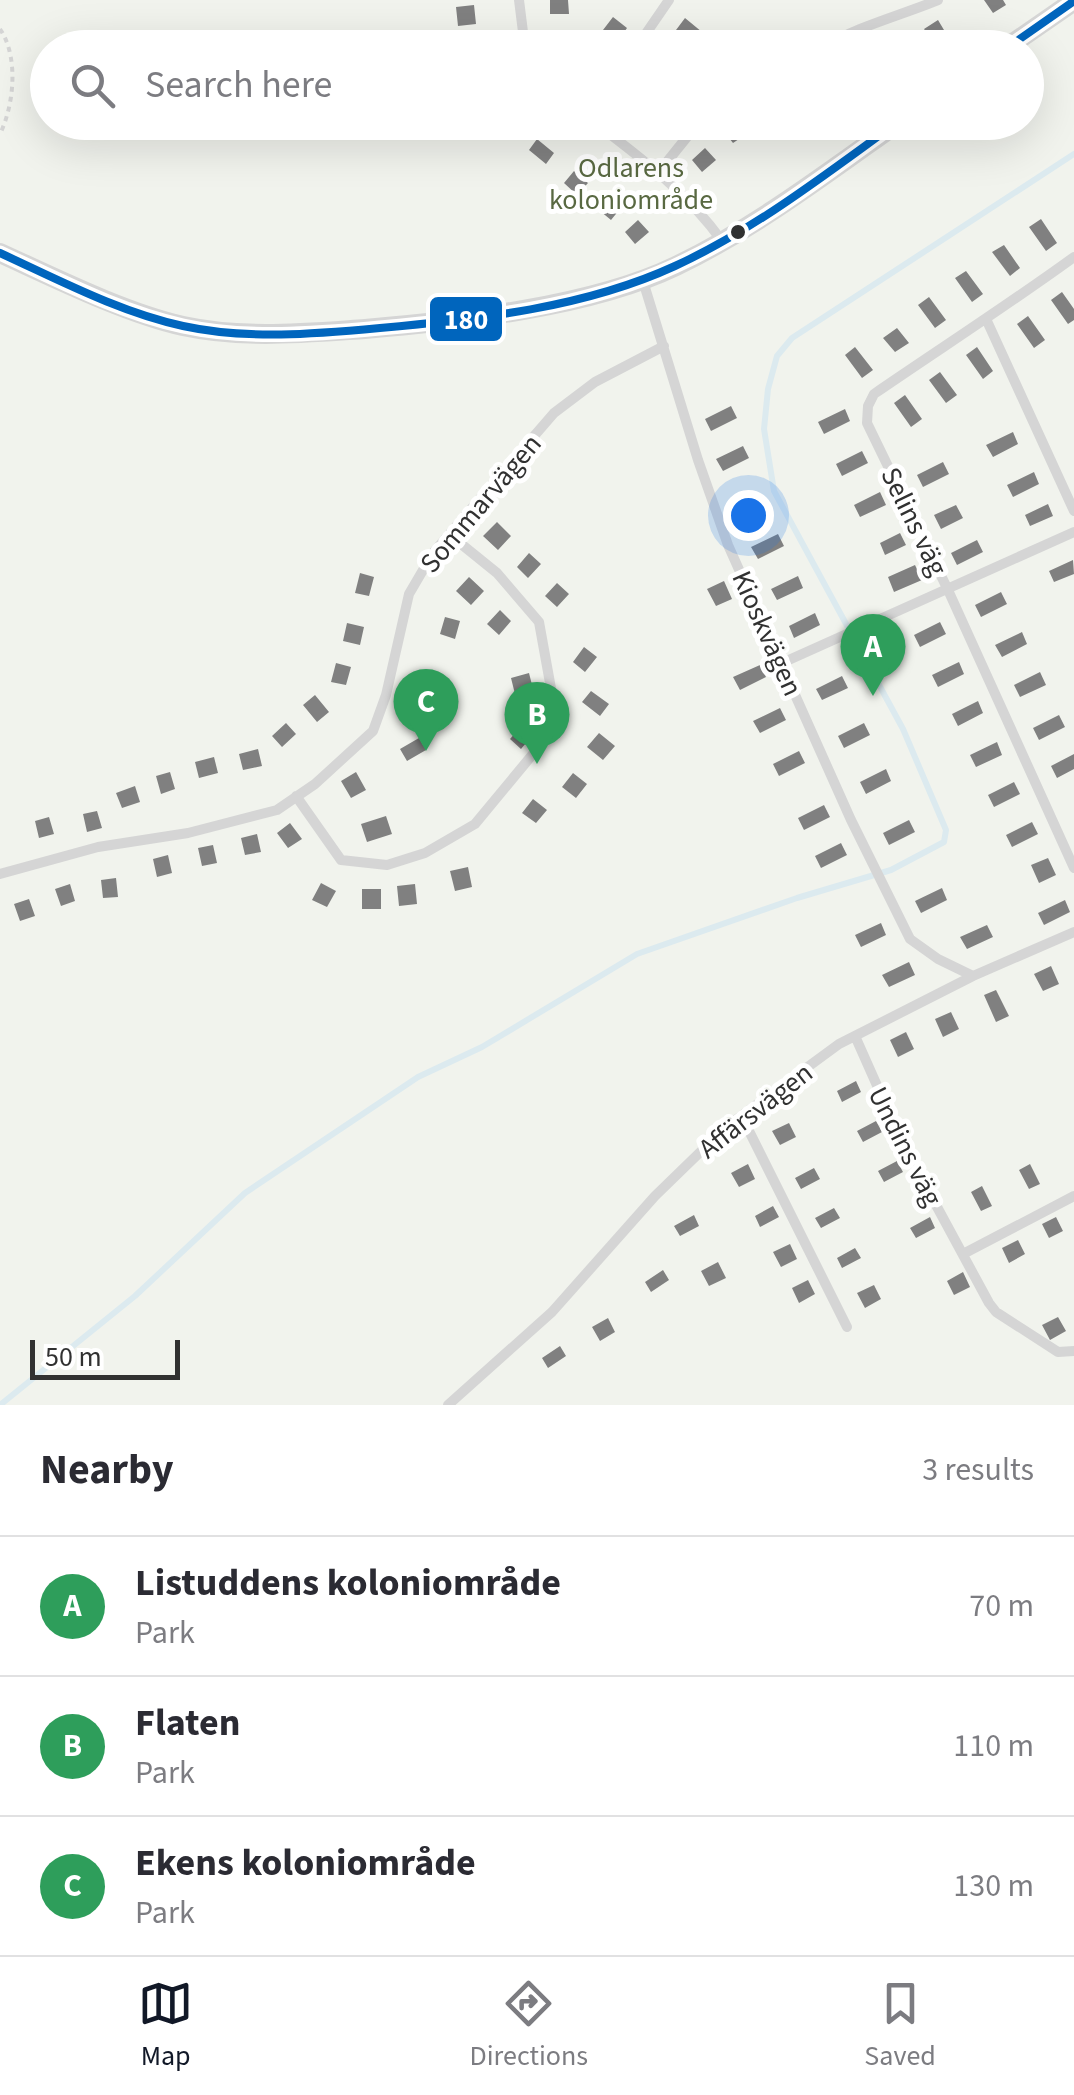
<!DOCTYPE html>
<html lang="en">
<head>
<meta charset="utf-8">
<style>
  :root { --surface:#fff; --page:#f7f7f7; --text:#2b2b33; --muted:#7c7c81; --line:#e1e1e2; --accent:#111827 }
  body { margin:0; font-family:"Source Sans 3",sans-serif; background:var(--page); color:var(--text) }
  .scale { position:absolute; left:30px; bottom:25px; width:150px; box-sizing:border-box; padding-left:10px; border:5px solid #313131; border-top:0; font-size:28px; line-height:35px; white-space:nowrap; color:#313131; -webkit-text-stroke:8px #fff; paint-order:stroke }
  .you { position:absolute; left:748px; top:515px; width:35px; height:35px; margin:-25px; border:8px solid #fff; border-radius:50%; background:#1a73e8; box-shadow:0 0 0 15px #1a73e833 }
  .badge { display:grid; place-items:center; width:65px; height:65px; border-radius:50%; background:var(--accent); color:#fff; font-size:32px; font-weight:700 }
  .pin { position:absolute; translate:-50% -82px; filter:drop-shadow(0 2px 5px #0008) }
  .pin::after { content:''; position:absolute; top:52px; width:35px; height:30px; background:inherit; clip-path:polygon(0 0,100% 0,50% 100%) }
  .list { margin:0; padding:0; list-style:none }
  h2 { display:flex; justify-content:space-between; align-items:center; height:130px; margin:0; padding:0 40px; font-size:42px }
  h2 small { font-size:32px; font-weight:400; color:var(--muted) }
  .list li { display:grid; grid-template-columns:65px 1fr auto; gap:30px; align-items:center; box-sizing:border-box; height:140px; padding:0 40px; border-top:2px solid var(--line) }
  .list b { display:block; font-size:38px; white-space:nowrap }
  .list p { margin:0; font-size:32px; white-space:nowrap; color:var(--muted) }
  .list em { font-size:32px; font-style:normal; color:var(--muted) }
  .icon { flex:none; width:55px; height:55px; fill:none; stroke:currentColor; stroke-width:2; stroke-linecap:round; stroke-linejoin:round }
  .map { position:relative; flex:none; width:1074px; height:1405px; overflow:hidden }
  .search { position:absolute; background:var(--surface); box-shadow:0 10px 40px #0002; left:30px; right:30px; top:30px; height:110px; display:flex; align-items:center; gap:25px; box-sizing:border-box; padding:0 35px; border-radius:55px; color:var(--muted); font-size:38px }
  .sheet { height:550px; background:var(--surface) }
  nav { display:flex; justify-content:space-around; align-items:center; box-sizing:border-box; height:140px; border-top:2px solid var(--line); background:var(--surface); font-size:28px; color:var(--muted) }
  nav a { display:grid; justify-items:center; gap:5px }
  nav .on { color:var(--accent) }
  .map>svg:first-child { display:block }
  .green { fill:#f1f3ed; fill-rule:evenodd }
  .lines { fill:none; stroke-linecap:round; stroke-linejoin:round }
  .stream { stroke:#dceaef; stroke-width:6 }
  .building { fill:#808080 }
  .path { stroke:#d4d4d4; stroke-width:4; stroke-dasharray:5 5; stroke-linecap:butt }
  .lane { stroke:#d5d5d5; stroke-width:10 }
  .street { stroke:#d5d5d5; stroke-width:20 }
  .bus-1-casing { stroke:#fff; stroke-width:15 }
  .bus-1 { stroke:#0065bd; stroke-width:8 }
  .bus-dot { fill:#313131; stroke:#fff; stroke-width:4 }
  .labels { text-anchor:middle; stroke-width:10; stroke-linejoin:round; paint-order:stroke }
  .park-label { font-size:28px; fill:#596942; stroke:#fff }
  .street-label { font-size:28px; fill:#313131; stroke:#fff }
  .line-badge { stroke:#fff; stroke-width:4 }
  .badge-label { font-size:28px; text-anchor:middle; font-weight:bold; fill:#fff }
</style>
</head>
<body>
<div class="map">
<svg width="1074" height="1405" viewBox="0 0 1074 1405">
  <rect width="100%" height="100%" fill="#fff"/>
  <path class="green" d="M 0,0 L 1074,0 L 1074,1405 L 0,1405 ZM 48,48 L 1026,48 L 1026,122 L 48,122 Z"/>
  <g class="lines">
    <path class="stream" d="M 0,1405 L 135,1296 L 245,1193 L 418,1077 L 482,1047 L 637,954 L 797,898 L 891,870 L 944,842 L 946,830 L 903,729 L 774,491 L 764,429 L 768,389 L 777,356 L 792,338 L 1074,154"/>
  </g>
  <path class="building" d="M 550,0 L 568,0 L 569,14 L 550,14 Z
    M 984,0 L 1003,0 L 1006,5 L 993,13 Z
    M 474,5 L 476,24 L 458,26 L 456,7 Z
    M 613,17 L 627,28 L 618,41 L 603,30 Z
    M 685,18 L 702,32 L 693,43 L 676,30 Z
    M 938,20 L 947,35 L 934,43 L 924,29 Z
    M 770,32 L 777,48 L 760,48 L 756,38 Z
    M 492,122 L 510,122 L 500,134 L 490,125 Z
    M 731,122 L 737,122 L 745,135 L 733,143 L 722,129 Z
    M 537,139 L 554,153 L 546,164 L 529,150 Z
    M 705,148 L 716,160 L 702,172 L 692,160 Z
    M 574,171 L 588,183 L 577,195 L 564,183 Z
    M 603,195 L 620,209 L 611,220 L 594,206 Z
    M 1041,219 L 1057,243 L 1046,251 L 1029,227 Z
    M 638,220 L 649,232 L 635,244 L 625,232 Z
    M 1004,245 L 1020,268 L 1010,276 L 992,252 Z
    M 966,271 L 983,294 L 972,302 L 955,278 Z
    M 1062,292 L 1074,309 L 1074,320 L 1068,324 L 1051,300 Z
    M 929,297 L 946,320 L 935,328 L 918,305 Z
    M 1028,316 L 1045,340 L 1034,348 L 1017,324 Z
    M 897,328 L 909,343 L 895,352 L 883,338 Z
    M 855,347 L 873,370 L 862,378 L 845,355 Z
    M 977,347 L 993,371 L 983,379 L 966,355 Z
    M 940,372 L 957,395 L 946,403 L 929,380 Z
    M 905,395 L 922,419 L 911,427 L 894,403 Z
    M 731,406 L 737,418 L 711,431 L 705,419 Z
    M 845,409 L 850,421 L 824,434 L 818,422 Z
    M 1013,432 L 1018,444 L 993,457 L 986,445 Z
    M 743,446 L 749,458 L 723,471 L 716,459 Z
    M 862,451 L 868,463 L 842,476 L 836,464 Z
    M 943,462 L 949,474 L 923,487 L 917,475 Z
    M 1034,472 L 1039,484 L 1013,497 L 1007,485 Z
    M 880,492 L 886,505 L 860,517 L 854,505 Z
    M 760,493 L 766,505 L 740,518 L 734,506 Z
    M 1048,504 L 1053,516 L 1030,526 L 1025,515 Z
    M 956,505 L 963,518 L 941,529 L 934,515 Z
    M 497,522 L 511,536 L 498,550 L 483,536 Z
    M 900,533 L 906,545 L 885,555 L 880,543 Z
    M 778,534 L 784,546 L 758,559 L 751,547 Z
    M 977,540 L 983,552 L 957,565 L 951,553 Z
    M 529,553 L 541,564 L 528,578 L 517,567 Z
    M 1073,560 L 1074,574 L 1054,582 L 1049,571 Z
    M 915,565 L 922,580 L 894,592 L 888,577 Z
    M 360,573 L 374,577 L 369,596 L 355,593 Z
    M 798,576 L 803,588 L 777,600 L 771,589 Z
    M 469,577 L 484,591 L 471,605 L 456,591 Z
    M 724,581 L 732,599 L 716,606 L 707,589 Z
    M 557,583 L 569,594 L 557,607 L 545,596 Z
    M 1001,592 L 1007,604 L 981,617 L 975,605 Z
    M 500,610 L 511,621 L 499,635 L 487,624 Z
    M 815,613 L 820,625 L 794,638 L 789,626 Z
    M 445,617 L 460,621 L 455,639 L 440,634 Z
    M 940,622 L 946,634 L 920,647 L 914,635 Z
    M 347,623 L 364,627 L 360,645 L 343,641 Z
    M 1022,632 L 1027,644 L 1002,657 L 995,645 Z
    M 584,647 L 597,657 L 585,672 L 573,662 Z
    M 959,662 L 964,674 L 938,687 L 932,675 Z
    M 336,663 L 351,667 L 346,685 L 331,682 Z
    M 760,665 L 766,677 L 740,690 L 733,677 Z
    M 1040,672 L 1046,685 L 1020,697 L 1014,685 Z
    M 529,673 L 533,689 L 515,694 L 511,678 Z
    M 842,676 L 848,688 L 822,700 L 816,689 Z
    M 591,691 L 609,704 L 600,716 L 582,702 Z
    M 315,695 L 329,712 L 317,722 L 303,705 Z
    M 978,701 L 983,713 L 958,726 L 952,714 Z
    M 780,708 L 786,720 L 760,733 L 753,721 Z
    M 1059,715 L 1065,727 L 1039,740 L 1033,728 Z
    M 525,722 L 535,732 L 521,749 L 510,739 Z
    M 286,723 L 296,734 L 282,747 L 272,736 Z
    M 864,723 L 870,735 L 844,748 L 838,736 Z
    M 599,733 L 615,746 L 603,760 L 587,747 Z
    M 419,738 L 426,750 L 407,761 L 400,749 Z
    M 997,742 L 1002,755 L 976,767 L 970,755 Z
    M 258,749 L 262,766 L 243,770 L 239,754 Z
    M 799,751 L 805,763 L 779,776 L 773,764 Z
    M 1074,754 L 1074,769 L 1057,778 L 1051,766 Z
    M 214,757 L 218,773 L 199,778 L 195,762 Z
    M 886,769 L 891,781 L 866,794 L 860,782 Z
    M 170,772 L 175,789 L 161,794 L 156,776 Z
    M 356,772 L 366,790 L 351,798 L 341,781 Z
    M 573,773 L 587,784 L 576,798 L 562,787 Z
    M 1014,782 L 1020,794 L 994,807 L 988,795 Z
    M 135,786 L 140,802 L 122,808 L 116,793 Z
    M 533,799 L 547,810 L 536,823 L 522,813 Z
    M 824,805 L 830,817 L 804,830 L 798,818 Z
    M 97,811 L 102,828 L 87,832 L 83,814 Z
    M 386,816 L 392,834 L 367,842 L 361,824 Z
    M 49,817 L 54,834 L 39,838 L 35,821 Z
    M 909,820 L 915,832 L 889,845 L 883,833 Z
    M 1032,822 L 1038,834 L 1012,847 L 1006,835 Z
    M 290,823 L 302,839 L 288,848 L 277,833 Z
    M 257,834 L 261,852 L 245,855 L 241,838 Z
    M 841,843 L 847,855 L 821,868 L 815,856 Z
    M 213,845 L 217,863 L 202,866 L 198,848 Z
    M 168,855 L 172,873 L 157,877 L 153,859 Z
    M 1048,858 L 1056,875 L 1039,883 L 1031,865 Z
    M 468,867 L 472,887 L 455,891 L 450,871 Z
    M 116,878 L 118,897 L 103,898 L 101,880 Z
    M 321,883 L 336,891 L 327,907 L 312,900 Z
    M 70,884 L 75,901 L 61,906 L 55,889 Z
    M 415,884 L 417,904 L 399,906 L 397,886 Z
    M 942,888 L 947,900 L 921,913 L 915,901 Z
    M 362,889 L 381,889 L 381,909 L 362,909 Z
    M 29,899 L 35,916 L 20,921 L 14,904 Z
    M 1065,900 L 1070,912 L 1044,925 L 1038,913 Z
    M 881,923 L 886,935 L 861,947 L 855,935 Z
    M 987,925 L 993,937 L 967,949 L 960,937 Z
    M 909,962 L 915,975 L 889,987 L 882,975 Z
    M 1051,966 L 1059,984 L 1043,991 L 1034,974 Z
    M 996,990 L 1009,1016 L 996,1022 L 984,995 Z
    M 951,1012 L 959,1029 L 943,1037 L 935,1019 Z
    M 906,1032 L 914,1049 L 898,1057 L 890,1040 Z
    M 856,1081 L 861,1092 L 842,1102 L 837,1091 Z
    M 876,1121 L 882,1132 L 863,1142 L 857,1131 Z
    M 789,1123 L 796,1137 L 780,1145 L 772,1131 Z
    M 897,1161 L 903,1172 L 884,1182 L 878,1171 Z
    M 748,1164 L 755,1179 L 739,1187 L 731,1173 Z
    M 1030,1164 L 1040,1184 L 1029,1189 L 1019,1170 Z
    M 814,1168 L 820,1179 L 801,1189 L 795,1178 Z
    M 982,1186 L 992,1206 L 981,1211 L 971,1192 Z
    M 773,1206 L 779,1217 L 760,1227 L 755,1216 Z
    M 834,1208 L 840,1218 L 821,1228 L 815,1218 Z
    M 694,1215 L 699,1226 L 680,1236 L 674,1226 Z
    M 930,1217 L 935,1228 L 916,1238 L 910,1228 Z
    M 1056,1217 L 1063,1231 L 1049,1238 L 1042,1224 Z
    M 1018,1240 L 1025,1254 L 1009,1263 L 1002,1248 Z
    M 790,1244 L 797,1259 L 781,1267 L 773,1252 Z
    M 855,1248 L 861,1258 L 842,1268 L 837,1258 Z
    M 718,1262 L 726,1278 L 709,1286 L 701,1271 Z
    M 663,1270 L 669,1280 L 651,1292 L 645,1282 Z
    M 963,1272 L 970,1287 L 954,1295 L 947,1281 Z
    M 808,1280 L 815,1294 L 799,1303 L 792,1288 Z
    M 874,1285 L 881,1299 L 865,1308 L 857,1293 Z
    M 1058,1317 L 1066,1331 L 1050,1340 L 1042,1325 Z
    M 608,1318 L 615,1332 L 600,1341 L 592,1327 Z
    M 560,1346 L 566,1356 L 548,1368 L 542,1358 Z"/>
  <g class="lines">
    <path class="path" d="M 0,29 C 19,57 14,105 0,134"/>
    <path class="lane" d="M 519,0 L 525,48
      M 636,48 L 669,0
      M 822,48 C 858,26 899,16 938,0
      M 594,122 C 640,157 688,193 722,241
      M 658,173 L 699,122
      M 1074,257 C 1008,305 941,348 874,394 L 868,406 L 867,423 L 948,590 L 1074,868
      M 643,281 L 698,460 L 728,545 L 851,820 L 910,939 L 938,959 L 973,976
      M 987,321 L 1074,511
      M 782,663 L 1074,532
      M 296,796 L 341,860 L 387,865 L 425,853 L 475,824 L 552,731 L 554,705 L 539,622 L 497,573 L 450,535
      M 0,874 L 98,847 L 188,833 L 277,810 L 315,784 L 373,731 L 386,695 L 409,594 L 433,553 L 554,413 L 595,382 L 664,346
      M 855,1036 L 903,1144 L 989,1303 L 996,1312 L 1058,1352 L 1074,1351
      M 742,1117 L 847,1327
      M 963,1254 L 1074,1196
      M 448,1405 L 552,1312 L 655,1196 L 726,1127 L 839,1044 L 973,976 L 1074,932"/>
    <path class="street" d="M 1006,48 L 1074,1
      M 0,253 C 55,278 125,313 183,326 C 243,339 305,333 365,329 C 459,321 591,307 676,266 C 755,228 827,173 899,122"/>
    <g class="bus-1-casing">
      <path id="bus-1" d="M 1007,48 L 1074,1
        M 0,253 C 59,280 119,312 183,326 C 247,340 315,334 380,328 C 479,319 584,308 675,266 C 756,229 827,173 898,122"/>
    </g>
    <use href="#bus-1" class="bus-1"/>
  </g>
  <circle class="bus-dot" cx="738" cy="232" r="9"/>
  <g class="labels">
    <g class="park-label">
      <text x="631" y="177">Odlarens<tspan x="631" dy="32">koloniområde</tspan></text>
    </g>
    <g class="street-label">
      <text transform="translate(480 503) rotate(-50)" y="10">Sommarvägen</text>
      <text transform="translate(915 521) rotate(64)" y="10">Selins väg</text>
      <text transform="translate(768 633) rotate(66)" y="10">Kioskvägen</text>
      <text transform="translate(755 1110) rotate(-38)" y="10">Affärsvägen</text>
      <text transform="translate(906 1146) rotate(63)" y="10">Undins väg</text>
    </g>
  </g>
  <rect class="line-badge" x="428" y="295" width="76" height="48" rx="10" fill="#0065bd"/>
  <g class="badge-label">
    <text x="466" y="329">180</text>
  </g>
</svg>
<div class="scale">50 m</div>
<div class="you"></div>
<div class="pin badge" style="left:873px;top:696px;background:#2e9e5b">A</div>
<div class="pin badge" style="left:537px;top:764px;background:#2e9e5b">B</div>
<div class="pin badge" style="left:426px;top:751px;background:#2e9e5b">C</div>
<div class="search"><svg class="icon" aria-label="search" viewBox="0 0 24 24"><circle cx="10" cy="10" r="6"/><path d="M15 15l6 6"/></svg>Search here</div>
</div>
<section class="sheet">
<h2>Nearby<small>3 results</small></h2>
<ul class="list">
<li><span class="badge" style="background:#2e9e5b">A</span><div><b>Listuddens koloniområde</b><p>Park</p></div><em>70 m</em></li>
<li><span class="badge" style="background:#2e9e5b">B</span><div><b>Flaten</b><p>Park</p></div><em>110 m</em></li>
<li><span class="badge" style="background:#2e9e5b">C</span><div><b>Ekens koloniområde</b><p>Park</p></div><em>130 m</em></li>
</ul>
</section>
<nav>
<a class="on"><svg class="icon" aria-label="map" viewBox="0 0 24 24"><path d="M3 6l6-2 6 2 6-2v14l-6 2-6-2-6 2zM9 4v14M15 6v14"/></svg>Map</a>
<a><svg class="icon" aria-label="directions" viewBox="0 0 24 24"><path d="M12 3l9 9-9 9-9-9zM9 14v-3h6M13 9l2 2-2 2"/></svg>Directions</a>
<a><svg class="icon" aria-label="saved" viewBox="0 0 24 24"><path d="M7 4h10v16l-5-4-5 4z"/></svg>Saved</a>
</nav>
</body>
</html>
